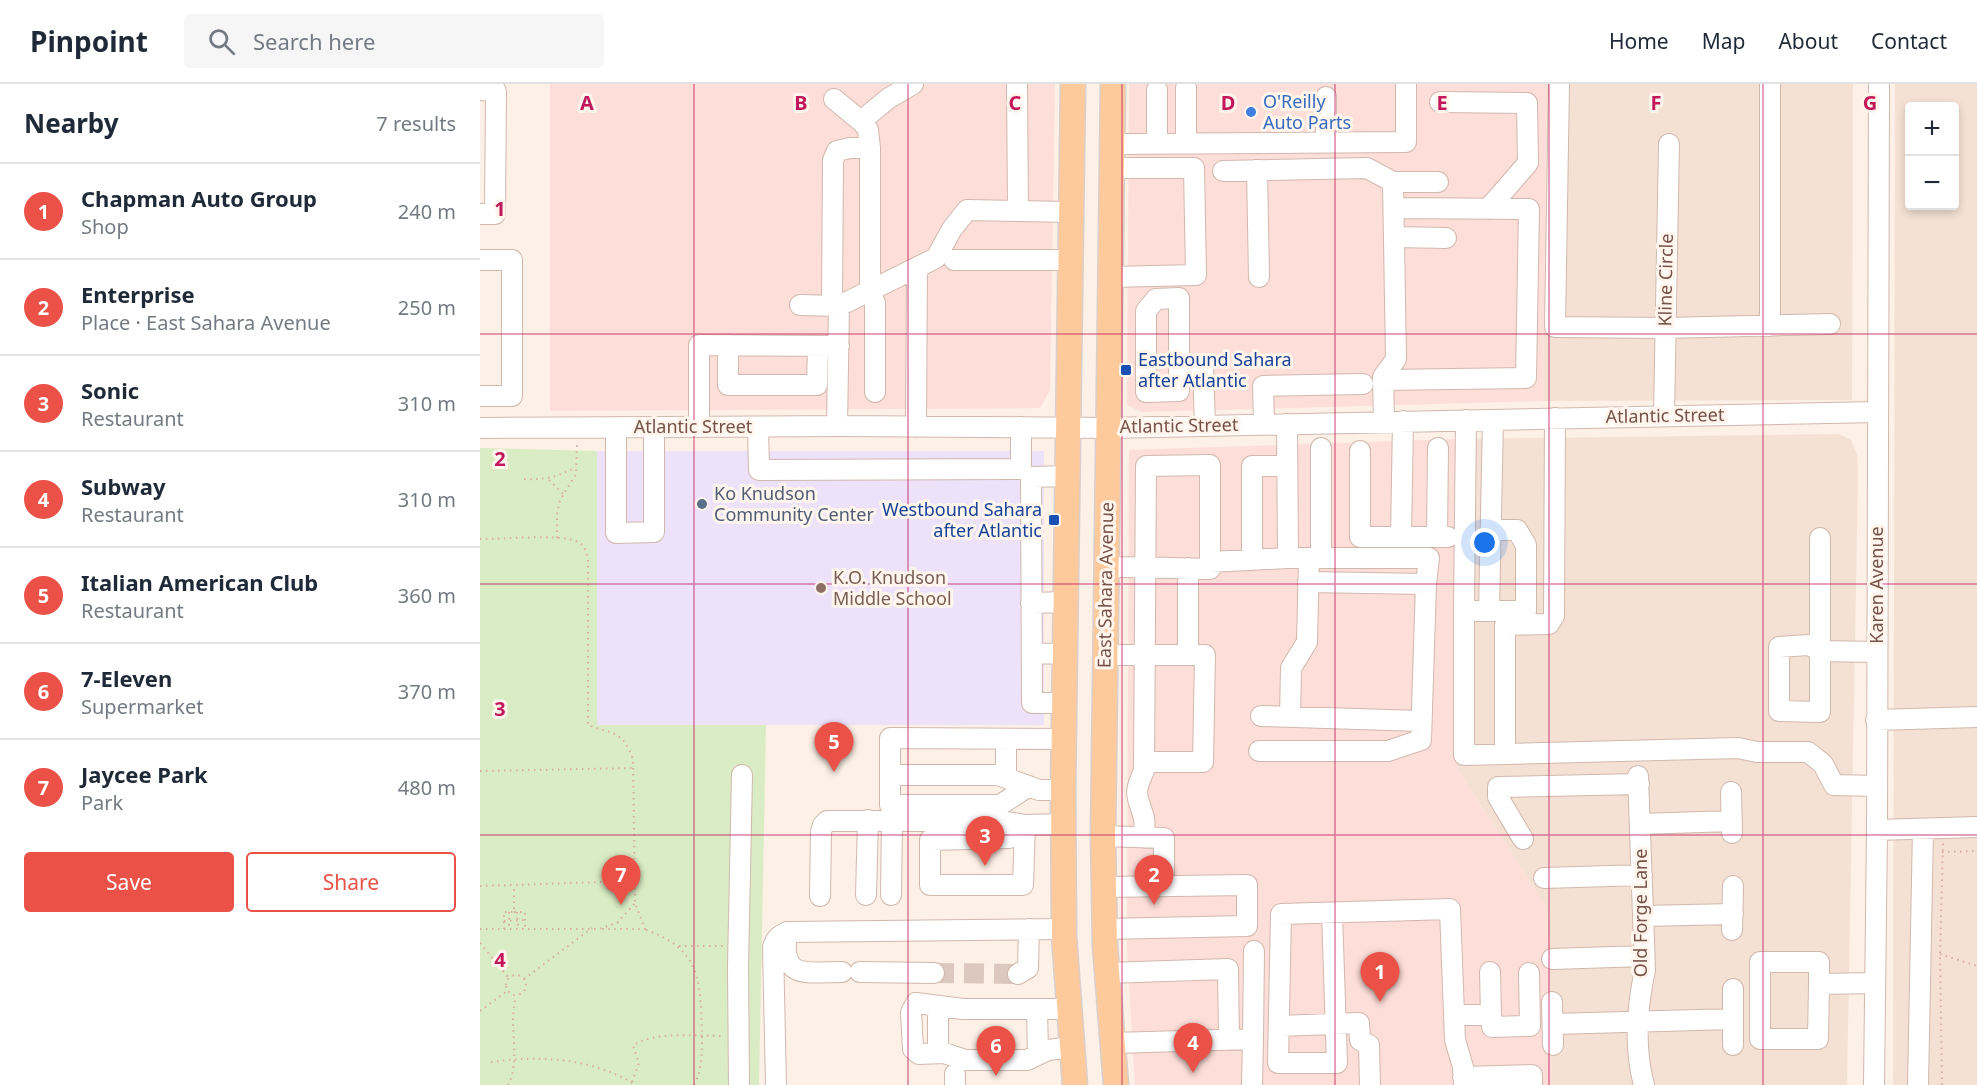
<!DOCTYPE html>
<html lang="en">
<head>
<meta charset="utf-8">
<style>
  :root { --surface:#fff; --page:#f6f6f7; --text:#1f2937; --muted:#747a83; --line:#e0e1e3; --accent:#eb5147 }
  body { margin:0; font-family:"Noto Sans",sans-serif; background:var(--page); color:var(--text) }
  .controls { position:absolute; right:18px; top:18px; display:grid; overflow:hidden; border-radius:6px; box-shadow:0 3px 9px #0003 }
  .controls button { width:54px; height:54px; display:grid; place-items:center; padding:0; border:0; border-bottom:2px solid var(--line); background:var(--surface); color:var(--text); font:30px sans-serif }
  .you { position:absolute; left:1005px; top:459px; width:21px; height:21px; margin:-15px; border:4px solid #fff; border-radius:50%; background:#1a73e8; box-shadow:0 0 0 9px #1a73e833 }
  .badge { display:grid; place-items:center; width:39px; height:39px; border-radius:50%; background:var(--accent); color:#fff; font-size:20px; font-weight:700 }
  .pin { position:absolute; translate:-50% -50px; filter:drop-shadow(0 2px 3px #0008) }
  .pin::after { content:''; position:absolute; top:32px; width:21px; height:18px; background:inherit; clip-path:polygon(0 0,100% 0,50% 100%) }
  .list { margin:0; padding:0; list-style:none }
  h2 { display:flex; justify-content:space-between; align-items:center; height:78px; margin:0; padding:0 24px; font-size:26px }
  h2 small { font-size:20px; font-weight:400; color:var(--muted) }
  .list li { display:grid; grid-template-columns:39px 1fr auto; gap:18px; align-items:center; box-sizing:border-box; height:96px; padding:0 24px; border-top:2px solid var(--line) }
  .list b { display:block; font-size:22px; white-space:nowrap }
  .list p { margin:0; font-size:20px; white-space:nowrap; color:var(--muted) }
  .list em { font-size:20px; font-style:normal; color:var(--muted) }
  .actions { display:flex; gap:12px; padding:18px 24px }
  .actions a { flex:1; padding:14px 0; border:2px solid var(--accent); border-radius:6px; text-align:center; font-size:21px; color:var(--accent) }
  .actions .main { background:var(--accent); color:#fff }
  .icon { flex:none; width:33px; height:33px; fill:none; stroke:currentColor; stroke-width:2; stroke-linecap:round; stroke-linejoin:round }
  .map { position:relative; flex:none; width:1497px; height:1001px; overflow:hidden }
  header { display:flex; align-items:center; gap:36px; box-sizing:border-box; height:84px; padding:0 30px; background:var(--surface); border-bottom:2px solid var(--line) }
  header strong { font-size:28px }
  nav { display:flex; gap:33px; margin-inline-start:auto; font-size:21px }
  .search { width:420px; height:54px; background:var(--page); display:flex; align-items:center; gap:15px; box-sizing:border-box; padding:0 21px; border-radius:6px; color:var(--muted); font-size:22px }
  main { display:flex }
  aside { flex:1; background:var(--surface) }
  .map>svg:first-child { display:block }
  .residential { fill:#f5e1d4; fill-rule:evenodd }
  .commercial { fill:#feded9 }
  .education { fill:#ede2fa }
  .green { fill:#daecc3 }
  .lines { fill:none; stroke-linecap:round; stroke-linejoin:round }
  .minor-tunnel { stroke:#dcc8bf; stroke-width:20; stroke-dasharray:20 10; stroke-linecap:butt }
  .minor-casing { stroke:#d1b8ad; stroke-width:22 }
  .major-casing { stroke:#d9cfcc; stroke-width:27 }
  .path { stroke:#d9ac9f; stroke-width:2; stroke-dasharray:1.5 4.5; stroke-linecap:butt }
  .minor { stroke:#fff; stroke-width:20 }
  .major { stroke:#feca9c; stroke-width:24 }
  .grid { fill:none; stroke:#c2185b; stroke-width:1.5; stroke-opacity:0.55 }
  .shop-dot { fill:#3f7fe0; stroke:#fff5ed; stroke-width:2 }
  .transit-dot { fill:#1a4fb4; stroke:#fff5ed; stroke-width:2 }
  .service-dot { fill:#5c6f8a; stroke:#fff5ed; stroke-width:2 }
  .education-dot { fill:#8d6e63; stroke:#fff5ed; stroke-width:2 }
  .labels { text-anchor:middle; stroke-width:6; stroke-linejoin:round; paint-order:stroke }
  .shop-label { font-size:18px; fill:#366cbe; stroke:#fff5ed; text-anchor:start }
  .street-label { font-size:18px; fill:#775249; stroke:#fff5ed }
  .transit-label { font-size:18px; fill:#164399; stroke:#fff5ed; text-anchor:start }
  .service-label { font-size:18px; fill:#4e5e75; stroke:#fff5ed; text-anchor:start }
  .education-label { font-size:18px; fill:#785e54; stroke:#fff5ed; text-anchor:start }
  .grid-label { font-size:20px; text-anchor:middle; font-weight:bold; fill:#c2185b; stroke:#fff5ed; stroke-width:6; stroke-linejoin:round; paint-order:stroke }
</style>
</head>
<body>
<header>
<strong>Pinpoint</strong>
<div class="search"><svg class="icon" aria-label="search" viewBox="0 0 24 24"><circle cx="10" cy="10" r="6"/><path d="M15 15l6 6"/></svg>Search here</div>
<nav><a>Home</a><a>Map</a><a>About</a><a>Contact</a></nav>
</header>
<main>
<aside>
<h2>Nearby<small>7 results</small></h2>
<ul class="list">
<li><span class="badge">1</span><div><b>Chapman Auto Group</b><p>Shop</p></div><em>240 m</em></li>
<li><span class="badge">2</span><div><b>Enterprise</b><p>Place · East Sahara Avenue</p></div><em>250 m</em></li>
<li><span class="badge">3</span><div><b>Sonic</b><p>Restaurant</p></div><em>310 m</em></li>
<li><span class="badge">4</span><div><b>Subway</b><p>Restaurant</p></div><em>310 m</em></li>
<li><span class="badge">5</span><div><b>Italian American Club</b><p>Restaurant</p></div><em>360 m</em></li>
<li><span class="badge">6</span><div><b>7-Eleven</b><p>Supermarket</p></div><em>370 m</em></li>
<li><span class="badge">7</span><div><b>Jaycee Park</b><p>Park</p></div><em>480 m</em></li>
</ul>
<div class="actions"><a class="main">Save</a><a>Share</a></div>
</aside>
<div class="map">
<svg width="1497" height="1001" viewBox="0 0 1497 1001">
  <rect width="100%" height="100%" fill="#fdf0e6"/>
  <path class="residential" d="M 1067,0 L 1373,0 L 1372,316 L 1063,317 Z
    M 1415,0 L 1497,0 L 1497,1001 L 1413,1001 ZM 1430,22 L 1474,22 L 1474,122 L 1430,122 Z
    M 1359,350 L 1371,356 L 1377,371 L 1378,391 L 1367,1001 L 1072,1001 L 1067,824 L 977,685 L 978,355 Z"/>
  <path class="commercial" d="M 70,0 L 575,0 L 570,306 L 560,324 L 70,327 Z
    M 649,0 L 1067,0 L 1063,317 L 662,328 L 647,321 Z
    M 978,355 L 977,685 L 1067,824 L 1072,1001 L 655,1001 L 647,865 L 649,366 Z"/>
  <path class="education" d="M 117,367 L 564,367 L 564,641 L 117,641 Z"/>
  <path class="green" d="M 0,364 L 117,367 L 117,641 L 286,641 L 279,1001 L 0,1001 Z"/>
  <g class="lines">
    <path class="minor-tunnel" d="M 454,889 L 538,890"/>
    <g class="minor-casing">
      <path id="minor" d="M 537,0 L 538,127
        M 1079,0 L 1075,243 L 1185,244 L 1350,240
        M 1290,0 L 1290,242
        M 0,6 L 16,7 L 15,130 L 0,130
        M 846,13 L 846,58
        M 960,18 L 1047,19 L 1048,79 L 1008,125
        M 381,37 L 409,14 L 433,0
        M 677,59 L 677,6
        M 706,59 L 706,4
        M 632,60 L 926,58 L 926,0
        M 390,64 L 390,206 L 395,219 L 395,308
        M 777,86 L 779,193
        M 743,87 L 887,84 L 913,98 L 916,275 L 903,293 L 904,338
        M 913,98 L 958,98
        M 914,153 L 966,154
        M 0,176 L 32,176 L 32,312 L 0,312
        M 474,176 L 591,176
        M 631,193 L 716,191 L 714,84 L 632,84
        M 320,221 L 359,222
        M 352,221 L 353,76 L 357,67 L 370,64 L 390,64 L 388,46 L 383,39 L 354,15
        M 248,261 L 248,301 L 337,301 L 338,262
        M 699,284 L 699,214 L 676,215 L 666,227 L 666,308 L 699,307 L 699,284 L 723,283 L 725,342
        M 903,296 L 1046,294 L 1049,125 L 914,124
        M 1184,332 L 1189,60
        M 986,336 L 984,527 L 1046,527 L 1046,461 L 1037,446 L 1011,446
        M 923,337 L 921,453 L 968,453
        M 784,340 L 783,302 L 883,300
        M 807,340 L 808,474
        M 357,342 L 359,222 L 456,174 L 472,145 L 487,126 L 591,128
        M 136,343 L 136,449 L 174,448 L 174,343
        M 219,343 L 219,261 L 359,262
        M 278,343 L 279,386 L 541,385 L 541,343
        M 436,343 L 437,183
        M 0,344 L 361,342 L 628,344 L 1398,328
        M 841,364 L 841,474
        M 880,367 L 880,453 L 921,453
        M 957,453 L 958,364
        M 1340,454 L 1340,628 L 1299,627 L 1299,563 L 1329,561 L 1340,567 L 1396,568
        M 772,476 L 772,382 L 807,382
        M 730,478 L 808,474 L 949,474 L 946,500 L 941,656 L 908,667 L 779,667
        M 626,483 C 661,483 696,484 730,485 L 730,381 L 666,382 L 664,687 C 652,712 658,712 664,734 C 665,741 664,748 665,754
        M 828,498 L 946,500
        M 551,519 L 586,518
        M 984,527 L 984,671 L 1258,664 L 1277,668 L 1328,668 L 1343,680 L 1354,701 L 1396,702
        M 1009,527 L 1013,336
        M 552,569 L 585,570
        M 625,571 L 725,571 L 723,678 L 664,678
        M 708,571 L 708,484
        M 584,619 L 552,619 L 551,393 L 588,392
        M 781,632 L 941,637
        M 810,633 L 811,584 L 827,558 L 829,474
        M 1396,636 L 1497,633
        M 526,655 L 526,694
        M 1025,670 L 1025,541 L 1069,540 L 1074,532 L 1075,334
        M 410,691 L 410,721 L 520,721 L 549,702
        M 1158,692 L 1165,886 C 1157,923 1154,964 1164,1001
        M 583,706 L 559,706 L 518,691 L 410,691 L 410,654 L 583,655
        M 1251,708 L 1252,749
        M 1160,740 L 1252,737
        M 545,741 L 543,801 L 450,801 L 450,756 L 529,754 Z
        M 1397,746 L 1497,743
        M 623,752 L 684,754 L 684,789
        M 1043,755 L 1018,713 L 1018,703 L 1159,700
        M 1064,794 L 1162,791
        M 623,803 L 767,801 L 767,842 L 624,845
        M 386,811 L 388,736
        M 411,811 L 412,737
        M 340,812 L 341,748 L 343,741 L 347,737 L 521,737 L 545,741 L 583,740
        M 852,829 L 857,979 L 798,979 L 801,830 L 970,825 L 975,956 L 983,983 L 984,1001
        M 1163,832 L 1253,830
        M 1252,846 L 1253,802
        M 307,848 C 300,897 326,888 362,888
        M 1072,875 L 1164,872
        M 380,888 L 454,889
        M 1010,888 L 1011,931
        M 627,889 L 748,885 L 749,956
        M 538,890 L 548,884 L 549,845
        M 1339,900 L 1338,955 L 1280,955 L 1280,878 L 1339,878 L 1339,900 L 1395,899
        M 1253,905 L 1253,961
        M 1072,918 L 1073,961
        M 458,922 L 458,963
        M 557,925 L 558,970
        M 589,925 L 483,925 L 436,919 L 431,928 L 433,965 L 439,970 L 464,969 L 485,976 L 547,976 L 568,966 L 592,963
        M 974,931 L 1011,931 L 1012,943 L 1050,942 L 1049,889
        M 1073,940 L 1253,935
        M 799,942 L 879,939 L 880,956 L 889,961 L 890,1001
        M 773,955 L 774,867
        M 633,959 L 773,955 L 772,1001
        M 475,990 L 475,1001
        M 983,993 L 1052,991 L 1052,1001
        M 259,1001 L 258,883 L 262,691
        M 296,1001 L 293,863 C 296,854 299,852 307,848 L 584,845
        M 1394,1001 L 1397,746 L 1399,0
        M 1438,1001 L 1443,745"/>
    </g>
    <g class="major-casing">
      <path id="major" d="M 593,0 L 583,706 L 584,852 L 595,1001
        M 633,0 L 623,752 L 625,862 L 636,1001"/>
    </g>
    <path class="path" d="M 44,395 C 64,396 78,393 96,383
      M 69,396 L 84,411
      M 77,454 L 77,430 L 80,416 L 96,390 L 97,361
      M 0,455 C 21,455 80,450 96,457 C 105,460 106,468 108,476 L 108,641 C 134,651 141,645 153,675 L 155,819 L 165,845 L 119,845 L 137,839 L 155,819
      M 0,687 L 153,684
      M 1462,768 L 1497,767
      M 0,802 L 153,797
      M 29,828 L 29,845
      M 34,828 L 45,828 L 45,845
      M 37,828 L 38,845
      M 24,837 L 45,836
      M 0,845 L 119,845
      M 24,845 L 24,828 L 34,828 L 34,801
      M 166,846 C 220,865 220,895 222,946 C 222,964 223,985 214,1001
      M 0,859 L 29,894
      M 199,862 L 244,862
      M 1460,870 L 1497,882
      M26 901a10 10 0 1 1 20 0a10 10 0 1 1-20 0Z
      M 44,895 L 112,844
      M 0,927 L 27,907
      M 11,978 C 61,971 112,974 156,1001
      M 152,998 L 159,979 L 153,962 C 171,947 219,952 243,952
      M 28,1001 C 38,983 33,956 33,936 C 33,928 35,920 35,912
      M 1462,1001 L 1460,870 L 1463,759"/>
    <use href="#minor" class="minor"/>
    <use href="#major" class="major"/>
  </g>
  <path class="grid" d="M 214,0 L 214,1001M 428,0 L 428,1001M 642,0 L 642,1001M 855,0 L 855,1001M 1069,0 L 1069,1001M 1283,0 L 1283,1001M 0,250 L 1497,250M 0,500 L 1497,500M 0,751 L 1497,751"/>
  <circle class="shop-dot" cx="771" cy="28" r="6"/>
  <g class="transit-dot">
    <rect x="640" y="280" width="12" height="12" rx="3"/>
    <rect x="568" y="430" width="12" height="12" rx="3"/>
  </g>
  <circle class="service-dot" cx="222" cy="420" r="6"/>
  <circle class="education-dot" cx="341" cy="504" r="6"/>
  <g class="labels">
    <g class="shop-label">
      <text x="783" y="24">O'Reilly<tspan x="783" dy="21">Auto Parts</tspan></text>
    </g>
    <g class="street-label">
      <text transform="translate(1186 196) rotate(-89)" y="6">Kline Circle</text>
      <text transform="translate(1185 332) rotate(-1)" y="6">Atlantic Street</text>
      <text transform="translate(699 342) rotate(-1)" y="6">Atlantic Street</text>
      <text x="213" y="349">Atlantic Street</text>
      <text transform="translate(626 501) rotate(-89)" y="6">East Sahara Avenue</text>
      <text transform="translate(1397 501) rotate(-90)" y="6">Karen Avenue</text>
      <text transform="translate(1161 829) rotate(-90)" y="6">Old Forge Lane</text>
    </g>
    <g class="transit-label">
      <text x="658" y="282">Eastbound Sahara<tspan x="658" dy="21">after Atlantic</tspan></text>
      <text x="562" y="432" text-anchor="end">Westbound Sahara<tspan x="562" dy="21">after Atlantic</tspan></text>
    </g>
    <g class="service-label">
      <text x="234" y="416">Ko Knudson<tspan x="234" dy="21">Community Center</tspan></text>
    </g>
    <g class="education-label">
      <text x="353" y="500">K.O. Knudson<tspan x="353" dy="21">Middle School</tspan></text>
    </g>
  </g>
  <g class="grid-label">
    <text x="107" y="26">A</text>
    <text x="321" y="26">B</text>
    <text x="535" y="26">C</text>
    <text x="748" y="26">D</text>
    <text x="962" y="26">E</text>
    <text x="1176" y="26">F</text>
    <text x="1390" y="26">G</text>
    <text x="20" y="132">1</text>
    <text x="20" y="382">2</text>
    <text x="20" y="632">3</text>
    <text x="20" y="883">4</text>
  </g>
</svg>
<div class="controls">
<button>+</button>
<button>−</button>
</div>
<div class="you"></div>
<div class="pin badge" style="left:900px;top:918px">1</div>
<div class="pin badge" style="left:674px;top:821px">2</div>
<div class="pin badge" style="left:505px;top:782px">3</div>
<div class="pin badge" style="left:713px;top:989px">4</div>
<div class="pin badge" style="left:354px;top:688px">5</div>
<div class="pin badge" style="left:516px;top:992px">6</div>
<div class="pin badge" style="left:141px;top:821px">7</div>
</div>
</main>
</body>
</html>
